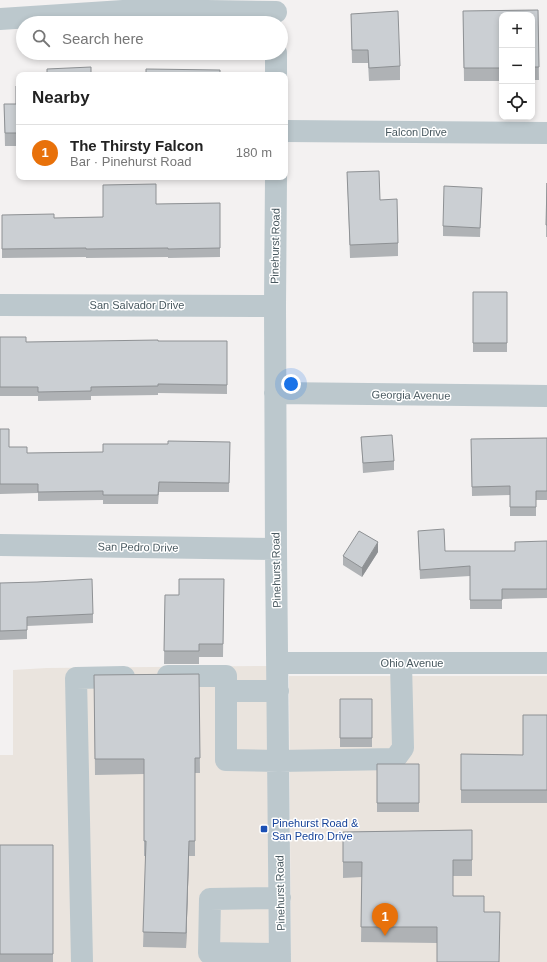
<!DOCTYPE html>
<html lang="en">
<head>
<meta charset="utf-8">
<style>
  :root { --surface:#fff; --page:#f2f2f2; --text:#222; --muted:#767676; --line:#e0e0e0; --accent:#ea580c }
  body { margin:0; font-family:Arial,sans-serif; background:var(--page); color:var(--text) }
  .controls { position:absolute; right:12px; top:12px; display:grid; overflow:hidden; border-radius:8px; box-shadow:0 2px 6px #0003 }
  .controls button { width:36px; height:36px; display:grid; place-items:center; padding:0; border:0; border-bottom:1px solid var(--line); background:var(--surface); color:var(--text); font:20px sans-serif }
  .you { position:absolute; left:291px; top:384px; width:14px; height:14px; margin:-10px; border:3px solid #fff; border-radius:50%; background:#1a73e8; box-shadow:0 0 0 6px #1a73e833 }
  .badge { display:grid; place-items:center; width:26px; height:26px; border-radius:50%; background:var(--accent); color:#fff; font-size:13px; font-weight:700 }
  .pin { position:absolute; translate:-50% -33px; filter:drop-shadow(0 1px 2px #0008) }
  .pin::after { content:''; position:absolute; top:21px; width:14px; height:12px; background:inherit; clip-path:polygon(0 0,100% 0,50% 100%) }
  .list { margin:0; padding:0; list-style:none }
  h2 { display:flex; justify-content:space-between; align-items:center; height:52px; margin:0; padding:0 16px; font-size:17px }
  h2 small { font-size:13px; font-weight:400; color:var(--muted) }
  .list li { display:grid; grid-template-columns:26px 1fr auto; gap:12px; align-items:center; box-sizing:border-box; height:56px; padding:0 16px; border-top:1px solid var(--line) }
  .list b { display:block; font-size:15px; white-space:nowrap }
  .list p { margin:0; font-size:13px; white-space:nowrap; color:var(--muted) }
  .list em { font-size:13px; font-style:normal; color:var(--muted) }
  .icon { flex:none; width:22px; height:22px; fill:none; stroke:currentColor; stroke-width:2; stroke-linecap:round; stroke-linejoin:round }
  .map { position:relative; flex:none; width:547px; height:962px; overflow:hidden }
  .search { position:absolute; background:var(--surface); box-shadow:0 2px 6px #0003; left:16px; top:16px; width:272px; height:44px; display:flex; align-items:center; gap:10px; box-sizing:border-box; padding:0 14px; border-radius:22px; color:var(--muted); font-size:15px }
  .panel { position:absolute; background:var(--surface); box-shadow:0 2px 6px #0003; left:16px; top:72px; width:272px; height:108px; border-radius:8px }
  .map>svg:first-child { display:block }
  .commercial { fill:#eae4de }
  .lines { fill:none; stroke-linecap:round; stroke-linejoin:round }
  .minor { stroke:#bcc8cd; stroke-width:22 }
  .wall { fill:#afb2b5 }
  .shaded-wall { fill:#8e9194 }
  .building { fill:#cbcfd3; stroke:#8e9194 }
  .transit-dot { fill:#1a4fb4; stroke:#fff; stroke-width:1.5 }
  .labels { text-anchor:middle; stroke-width:3; stroke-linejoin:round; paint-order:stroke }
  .street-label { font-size:11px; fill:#48585f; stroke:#fff }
  .transit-label { font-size:11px; fill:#164399; stroke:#fff; text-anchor:start }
</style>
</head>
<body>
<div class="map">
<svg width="547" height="962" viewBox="0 0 547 962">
  <rect width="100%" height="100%" fill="#f3f1f1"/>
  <path class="commercial" d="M 267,666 L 269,962 L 0,962 L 0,755 L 13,755 L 13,670 L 47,668 Z
    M 289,676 L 547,676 L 547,962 L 291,962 Z"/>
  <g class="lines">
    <path class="minor" d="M 0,19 L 138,10 L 276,12
      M 276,53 L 276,75
      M 285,131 L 547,133
      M 276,177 L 275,306 L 276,549 L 280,962
      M 0,305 L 275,306
      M 275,393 L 547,396
      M 0,545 L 276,549
      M 278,663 L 547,663
      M 168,676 L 226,676 L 226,691
      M 278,691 L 226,691 L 226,760 L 279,761 L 395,759 L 403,748 L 401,663
      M 280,898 L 210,899 L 209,953 L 280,954
      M 82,962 L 76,678 L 124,677"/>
  </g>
  <path class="wall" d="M 538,10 L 539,80 L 532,80 L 532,15 L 502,15 L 502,81 L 464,81 L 463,11 Z
    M 351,14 L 400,66 L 400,80 L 369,81 L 368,63 L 352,63 Z
    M 19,86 L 19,146 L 5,146 L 4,104 L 16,104 Z
    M 347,172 L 380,200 L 398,243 L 398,256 L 350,258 Z
    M 547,183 L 547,237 L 546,237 L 546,225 Z
    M 482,188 L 480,237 L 443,236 L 443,226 Z
    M 220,203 L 220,257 L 168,258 L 168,257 L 86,258 L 86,257 L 2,258 L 2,215 L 54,218 L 103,217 L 156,204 Z
    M 473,292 L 507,292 L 507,352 L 473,352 Z
    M 0,337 L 26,342 L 158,341 L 227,341 L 227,394 L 158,393 L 158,395 L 91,396 L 91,400 L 38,401 L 38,396 L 0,396 Z
    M 0,429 L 9,447 L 27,453 L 103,452 L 168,444 L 230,442 L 229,492 L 159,492 L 158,504 L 103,504 L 103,500 L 38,501 L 38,493 L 0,494 Z
    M 361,437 L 394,461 L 394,470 L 363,473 Z
    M 547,438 L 547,500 L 536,500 L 536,516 L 510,516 L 510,495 L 472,496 L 471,439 Z
    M 418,531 L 445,551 L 515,551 L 547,541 L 547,598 L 502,599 L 502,609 L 470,609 L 470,576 L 420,579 Z
    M 378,552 L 362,577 L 343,565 L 343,556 Z
    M 224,579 L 223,657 L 199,657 L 199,664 L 164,664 L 165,595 L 179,595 Z
    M 0,583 L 93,614 L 93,623 L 27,626 L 27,639 L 0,640 Z
    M 199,674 L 200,773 L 195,773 L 195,856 L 189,856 L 186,948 L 143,947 L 146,856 L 144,856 L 144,774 L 95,775 L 94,675 Z
    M 340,699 L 372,699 L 372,747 L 340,747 Z
    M 547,715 L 547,803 L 461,803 L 461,754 L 523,755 Z
    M 377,764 L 419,764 L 419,812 L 377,812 Z
    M 472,830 L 472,876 L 453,876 L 437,943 L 361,942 L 362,877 L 343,878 L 343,832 Z
    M 0,845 L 53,845 L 53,962 L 0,962 Z"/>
  <path class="shaded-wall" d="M 378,542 L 378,552 L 362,577 L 362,568 Z
    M 189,841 L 189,856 L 186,948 L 186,933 Z"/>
  <path class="building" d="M 538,10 L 539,67 L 532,67 L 532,15 L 502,15 L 502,68 L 464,68 L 463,11 Z
    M 398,11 L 400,66 L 369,68 L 368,50 L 352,50 L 351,14 Z
    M 91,67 L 91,75 L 47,75 L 47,69 Z
    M 146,69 L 220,70 L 220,75 L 146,75 Z
    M 16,86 L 19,86 L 19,133 L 5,133 L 4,104 L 16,104 Z
    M 379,171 L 380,200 L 397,199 L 398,243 L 350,245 L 347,172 Z
    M 547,183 L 547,225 L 546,225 Z
    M 156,184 L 156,204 L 220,203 L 220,248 L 168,249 L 168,248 L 86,249 L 86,248 L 2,249 L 2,215 L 54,214 L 54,218 L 103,217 L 103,185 Z
    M 444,186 L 482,188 L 480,228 L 443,226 Z
    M 473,292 L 507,292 L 507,343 L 473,343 Z
    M 0,337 L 26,337 L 26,342 L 158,340 L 158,341 L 227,341 L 227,385 L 158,384 L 158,386 L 91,387 L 91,391 L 38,392 L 38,387 L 0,387 Z
    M 0,429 L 9,429 L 9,447 L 27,447 L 27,453 L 103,452 L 103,444 L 168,444 L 168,441 L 230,442 L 229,483 L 159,482 L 158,495 L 103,495 L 103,491 L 38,492 L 38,484 L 0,484 Z
    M 392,435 L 394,461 L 363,463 L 361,437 Z
    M 547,438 L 547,491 L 536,491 L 536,507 L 510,507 L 510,486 L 472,487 L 471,439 Z
    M 444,529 L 445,551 L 515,551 L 515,542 L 547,541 L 547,589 L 502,589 L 502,600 L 470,600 L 470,566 L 420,570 L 418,531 Z
    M 359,531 L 378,542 L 362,568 L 343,556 Z
    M 92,579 L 93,614 L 27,617 L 27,630 L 0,631 L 0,583 L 37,582 Z
    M 179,579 L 224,579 L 223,644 L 199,644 L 199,651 L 164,651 L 165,595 L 179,595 Z
    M 199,674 L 200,758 L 195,758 L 195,841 L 189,841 L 186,933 L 143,932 L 146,841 L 144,841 L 144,759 L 95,759 L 94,675 Z
    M 340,699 L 372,699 L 372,738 L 340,738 Z
    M 523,715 L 547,715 L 547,790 L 461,790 L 461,754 L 523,755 Z
    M 377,764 L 419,764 L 419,803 L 377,803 Z
    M 472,830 L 472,860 L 453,860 L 453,896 L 484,896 L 484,912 L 500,912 L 499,962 L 437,962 L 437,927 L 361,927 L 362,862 L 343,862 L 343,832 Z
    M 0,845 L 53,845 L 53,954 L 0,954 Z"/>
  <rect class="transit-dot" x="260" y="825" width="8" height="8" rx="2"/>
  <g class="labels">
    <g class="street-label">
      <text x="416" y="136">Falcon Drive</text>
      <text transform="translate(275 246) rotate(-89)" y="4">Pinehurst Road</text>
      <text x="137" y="309">San Salvador Drive</text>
      <text transform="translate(411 395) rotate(1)" y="4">Georgia Avenue</text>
      <text transform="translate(138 547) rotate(1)" y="4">San Pedro Drive</text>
      <text transform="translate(276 570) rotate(-91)" y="4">Pinehurst Road</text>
      <text x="412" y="667">Ohio Avenue</text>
      <text transform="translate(280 893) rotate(-91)" y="4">Pinehurst Road</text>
    </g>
    <g class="transit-label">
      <text x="272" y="827">Pinehurst Road &amp;<tspan x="272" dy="13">San Pedro Drive</tspan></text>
    </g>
  </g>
</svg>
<div class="controls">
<button>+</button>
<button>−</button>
<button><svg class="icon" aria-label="locate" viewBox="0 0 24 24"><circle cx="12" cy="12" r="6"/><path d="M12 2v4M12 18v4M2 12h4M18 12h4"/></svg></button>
</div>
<div class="you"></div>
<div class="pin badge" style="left:385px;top:936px;background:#e8710a">1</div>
<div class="search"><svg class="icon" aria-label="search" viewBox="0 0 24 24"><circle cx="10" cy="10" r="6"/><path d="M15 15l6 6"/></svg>Search here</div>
<section class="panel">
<h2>Nearby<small></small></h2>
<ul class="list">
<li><span class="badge" style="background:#e8710a">1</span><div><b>The Thirsty Falcon</b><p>Bar · Pinehurst Road</p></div><em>180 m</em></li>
</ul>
</section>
</div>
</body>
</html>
